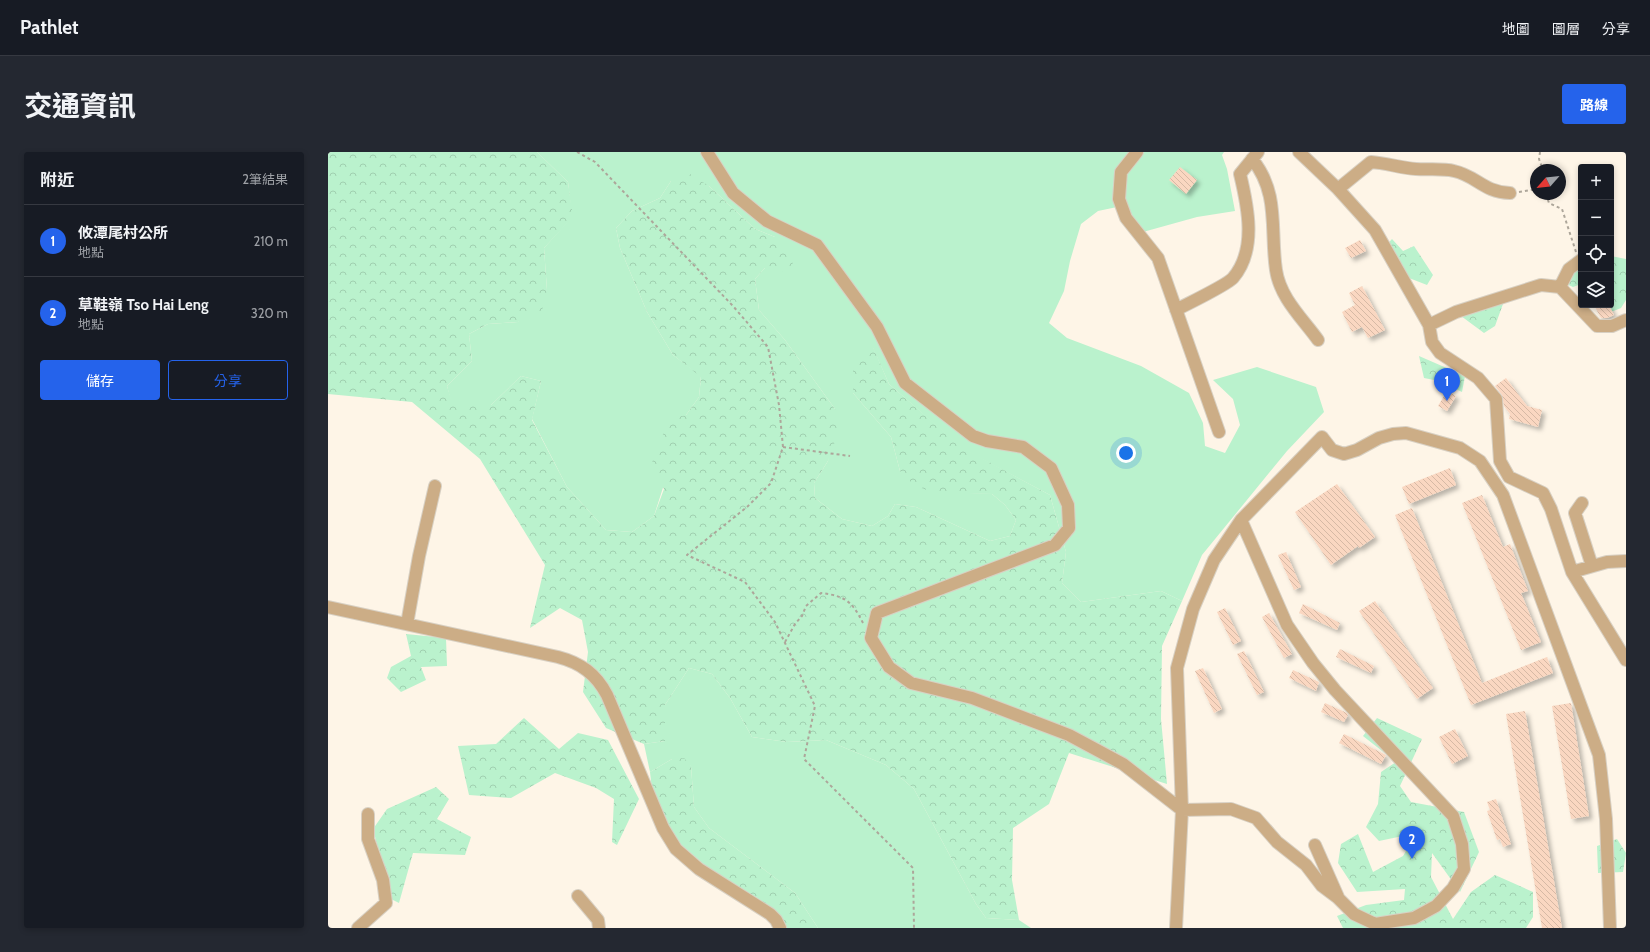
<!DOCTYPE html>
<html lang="zh-TW">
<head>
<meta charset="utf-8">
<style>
  :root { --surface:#171b24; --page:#242831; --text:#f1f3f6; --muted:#9ea1a6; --line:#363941; --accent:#2563eb }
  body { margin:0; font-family:Cabin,"Noto Sans TC",sans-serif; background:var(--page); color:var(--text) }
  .controls { position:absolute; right:12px; top:12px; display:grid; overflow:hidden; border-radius:4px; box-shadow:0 2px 6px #0003 }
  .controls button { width:36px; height:36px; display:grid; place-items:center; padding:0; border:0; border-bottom:1px solid var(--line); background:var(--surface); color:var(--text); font:20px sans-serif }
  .compass { position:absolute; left:1202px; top:12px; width:36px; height:36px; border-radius:50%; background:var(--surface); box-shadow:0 2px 6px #0003; rotate:243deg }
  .you { position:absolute; left:798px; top:301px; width:14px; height:14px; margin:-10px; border:3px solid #fff; border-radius:50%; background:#1a73e8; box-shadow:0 0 0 6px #1a73e833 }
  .badge { display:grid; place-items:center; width:26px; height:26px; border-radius:50%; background:var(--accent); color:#fff; font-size:13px; font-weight:700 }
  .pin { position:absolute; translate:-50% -33px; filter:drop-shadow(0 1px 2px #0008) }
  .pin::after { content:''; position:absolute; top:21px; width:14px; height:12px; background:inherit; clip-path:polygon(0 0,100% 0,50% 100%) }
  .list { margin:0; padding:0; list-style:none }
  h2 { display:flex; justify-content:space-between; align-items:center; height:52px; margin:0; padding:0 16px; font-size:17px }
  h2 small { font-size:13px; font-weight:400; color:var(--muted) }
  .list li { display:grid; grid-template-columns:26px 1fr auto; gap:12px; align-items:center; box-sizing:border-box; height:72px; padding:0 16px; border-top:1px solid var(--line) }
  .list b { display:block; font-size:15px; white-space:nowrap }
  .list p { margin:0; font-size:13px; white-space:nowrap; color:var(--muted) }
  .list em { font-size:13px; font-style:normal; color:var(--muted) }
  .actions { display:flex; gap:8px; padding:12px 16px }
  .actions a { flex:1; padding:9px 0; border:1px solid var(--accent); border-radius:4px; text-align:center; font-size:14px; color:var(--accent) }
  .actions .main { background:var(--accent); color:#fff }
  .icon { flex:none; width:22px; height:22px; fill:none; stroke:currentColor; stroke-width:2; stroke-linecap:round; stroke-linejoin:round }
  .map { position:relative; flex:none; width:1298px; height:776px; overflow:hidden; border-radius:4px }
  header { display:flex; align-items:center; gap:24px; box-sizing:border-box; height:56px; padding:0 20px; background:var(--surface); border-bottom:1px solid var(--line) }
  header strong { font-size:19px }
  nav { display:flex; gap:22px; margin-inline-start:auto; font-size:14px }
  .intro { display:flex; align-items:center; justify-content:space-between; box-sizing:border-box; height:96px; padding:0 24px }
  h1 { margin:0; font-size:28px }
  .button { padding:10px 18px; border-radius:4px; background:var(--accent); color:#fff; font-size:14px; font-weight:700 }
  main { display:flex; gap:24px; padding:0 24px }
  aside { flex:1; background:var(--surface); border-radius:4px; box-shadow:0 2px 6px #0003 }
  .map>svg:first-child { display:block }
  .green { fill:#baf2cd }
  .forest { fill:url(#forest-crowns) }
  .building { fill:url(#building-back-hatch); filter:url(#shadow) }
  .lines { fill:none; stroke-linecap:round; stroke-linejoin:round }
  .minor-casing { stroke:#d8d0c3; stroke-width:14 }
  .path { stroke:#ada69a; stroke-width:2; stroke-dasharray:3 3; stroke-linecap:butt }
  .minor { stroke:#ccad86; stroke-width:12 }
</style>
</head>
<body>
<header>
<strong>Pathlet</strong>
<nav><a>地圖</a><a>圖層</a><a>分享</a></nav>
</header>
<div class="intro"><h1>交通資訊</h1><a class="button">路線</a></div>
<main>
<aside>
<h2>附近<small>2筆結果</small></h2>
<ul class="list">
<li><span class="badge">1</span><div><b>攸潭尾村公所</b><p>地點</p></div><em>210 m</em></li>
<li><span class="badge">2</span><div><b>草鞋嶺 Tso Hai Leng</b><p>地點</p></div><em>320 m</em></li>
</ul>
<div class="actions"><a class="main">儲存</a><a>分享</a></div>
</aside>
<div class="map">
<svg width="1298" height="776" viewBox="0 0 1298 776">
  <defs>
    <pattern id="forest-crowns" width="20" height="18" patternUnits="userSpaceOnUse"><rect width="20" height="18" fill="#baf2cd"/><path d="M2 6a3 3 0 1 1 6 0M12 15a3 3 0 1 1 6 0" fill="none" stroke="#a0d0b0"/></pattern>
    <pattern id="building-back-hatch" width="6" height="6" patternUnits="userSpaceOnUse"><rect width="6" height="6" fill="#fad7c1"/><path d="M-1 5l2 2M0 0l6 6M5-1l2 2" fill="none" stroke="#d6b9a5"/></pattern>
    <filter id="shadow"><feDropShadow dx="3.5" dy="3.5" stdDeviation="2" flood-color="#0004"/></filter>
  </defs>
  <rect width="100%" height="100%" fill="#fef5e7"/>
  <path class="green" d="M 209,0 L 896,0 L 894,3 L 899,17 L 907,59 L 869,65 L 815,80 L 789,55 L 770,59 L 753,72 L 742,109 L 736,139 L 721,171 L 739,186 L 813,214 L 861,241 L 875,271 L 877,294 L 897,301 L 912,273 L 905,247 L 885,228 L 929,215 L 988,235 L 996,260 L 959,299 L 874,403 L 854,449 L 833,439 L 753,450 L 734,431 L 738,400 L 722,343 L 635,297 L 561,232 L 545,196 L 525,241 L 563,285 L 572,319 L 641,341 L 664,342 L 677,353 L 688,368 L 682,384 L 662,389 L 588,355 L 567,352 L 560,364 L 544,374 L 514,367 L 487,346 L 486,331 L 500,309 L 507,257 L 457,188 L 431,158 L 427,127 L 437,116 L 447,85 L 427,77 L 381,34 L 343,29 L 332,46 L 304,59 L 288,76 L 292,96 L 319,160 L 345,203 L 373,224 L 371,245 L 358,263 L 326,364 L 304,380 L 278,378 L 239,335 L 204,267 L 213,229 L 193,224 L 163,253 L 124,253 L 119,234 L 144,209 L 141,182 L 160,172 L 190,170 L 219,138 L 216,96 L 244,65 L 240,30 Z
    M 361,516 L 384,522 L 402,546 L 424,585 L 459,590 L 498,588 L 558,613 L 586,637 L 648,752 L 658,766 L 691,768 L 703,776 L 490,776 L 467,741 L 381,676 L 366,655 L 363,614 L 344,607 L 322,620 L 316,592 L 337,589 L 337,553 Z"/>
  <path class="forest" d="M 0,0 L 209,0 L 240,30 L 245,65 L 216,96 L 219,138 L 214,159 L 190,170 L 160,172 L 141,182 L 144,209 L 119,234 L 125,253 L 163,253 L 193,224 L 213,229 L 204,268 L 239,335 L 278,378 L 304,380 L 326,364 L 336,337 L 323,313 L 341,267 L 358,263 L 371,245 L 373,225 L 345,203 L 319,160 L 292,96 L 288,76 L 304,59 L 332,46 L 343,29 L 362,22 L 381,34 L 427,77 L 447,85 L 464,102 L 465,116 L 448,121 L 437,116 L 427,127 L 431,158 L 457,188 L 507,257 L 512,275 L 500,309 L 486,331 L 487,346 L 514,367 L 544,374 L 560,364 L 567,352 L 588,355 L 662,389 L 682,384 L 688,368 L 677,353 L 664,342 L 606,341 L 586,333 L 572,319 L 563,285 L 525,241 L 525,218 L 535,197 L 545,195 L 561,232 L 635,296 L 722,343 L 738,400 L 734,431 L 753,450 L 833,439 L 854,449 L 834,494 L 833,567 L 839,632 L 741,601 L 721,652 L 685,676 L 684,728 L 691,768 L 658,766 L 648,752 L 586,637 L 558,613 L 498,588 L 459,590 L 424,585 L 402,546 L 384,522 L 361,516 L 337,553 L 337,589 L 316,592 L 278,576 L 255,540 L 260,500 L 254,468 L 232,456 L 202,476 L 217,413 L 152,307 L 84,250 L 0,242 Z
    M 1064,87 L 1075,99 L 1086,94 L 1105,123 L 1099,133 L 1081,126 L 1054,98 Z
    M 1283,104 L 1298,107 L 1298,148 L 1293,156 L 1283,160 L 1277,153 L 1283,153 Z
    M 1249,117 L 1253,117 L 1253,132 L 1245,135 L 1238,132 Z
    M 1175,152 L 1167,174 L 1156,181 L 1133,164 L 1137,154 Z
    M 1091,204 L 1137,224 L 1134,240 L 1111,229 L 1096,226 Z
    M 78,482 L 118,486 L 119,514 L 93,515 L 98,528 L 73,540 L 59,526 L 63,515 L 83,504 Z
    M 196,566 L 231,597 L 250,581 L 280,588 L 311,647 L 289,693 L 284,690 L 286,647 L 268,636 L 227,621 L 183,646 L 141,643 L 130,594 L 168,592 Z
    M 1049,566 L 1094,587 L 1072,634 L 1083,650 L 1136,660 L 1151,700 L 1132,740 L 1104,701 L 1103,725 L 1125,767 L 1143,740 L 1167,723 L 1205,740 L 1205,765 L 1198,776 L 1015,776 L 1009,764 L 1038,753 L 1076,748 L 1077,737 L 1029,740 L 1010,711 L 1013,692 L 1030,682 L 1045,720 L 1075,704 L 1089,681 L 1051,689 L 1038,675 L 1050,652 L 1053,620 L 1068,610 L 1035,584 Z
    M 356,606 L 363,614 L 366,655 L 381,676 L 467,741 L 490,776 L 450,776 L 344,685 L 325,646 L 322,620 L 344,607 Z
    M 108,635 L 121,647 L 109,667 L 143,685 L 137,703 L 85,701 L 71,751 L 63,747 L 45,677 L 59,657 Z
    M 1289,687 L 1298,701 L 1295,720 L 1270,721 L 1269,694 Z"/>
  <path class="building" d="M 852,15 L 869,28 L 858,42 L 841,28 Z
    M 1032,88 L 1038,99 L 1023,106 L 1017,96 Z
    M 1034,134 L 1057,178 L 1040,186 L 1034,175 L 1024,180 L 1014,160 L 1027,153 L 1021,141 Z
    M 1266,153 L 1281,153 L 1286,163 L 1279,166 L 1273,166 Z
    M 1178,226 L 1199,254 L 1214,258 L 1210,275 L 1181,267 L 1182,262 L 1176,254 L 1174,243 L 1167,234 Z
    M 1119,239 L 1128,244 L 1119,259 L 1110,254 Z
    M 1122,316 L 1128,333 L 1081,352 L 1074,335 Z
    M 1009,332 L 1047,385 L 1031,396 L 1030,394 L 1003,413 L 967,360 Z
    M 1154,343 L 1175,395 L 1182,392 L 1200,439 L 1193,441 L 1213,490 L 1193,498 L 1134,351 Z
    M 1084,356 L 1154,531 L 1219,505 L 1225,521 L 1143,553 L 1067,363 Z
    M 958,400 L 973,435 L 966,438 L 950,403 Z
    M 1047,449 L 1105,536 L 1089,547 L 1031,459 Z
    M 975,452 L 1012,471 L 1009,478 L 971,461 Z
    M 897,456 L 913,489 L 905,493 L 889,460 Z
    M 941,461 L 964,502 L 956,506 L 934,465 Z
    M 1012,497 L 1046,514 L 1043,521 L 1008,505 Z
    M 916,499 L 936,540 L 929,543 L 909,502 Z
    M 875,516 L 894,557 L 886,561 L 867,519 Z
    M 965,518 L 991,530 L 988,539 L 961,526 Z
    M 997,551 L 1019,561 L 1020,563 L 1016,570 L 993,560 Z
    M 1243,551 L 1261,664 L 1243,667 L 1224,554 Z
    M 1197,559 L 1234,776 L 1214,776 L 1178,562 Z
    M 1127,577 L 1140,604 L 1124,612 L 1111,585 Z
    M 1016,582 L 1058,603 L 1053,612 L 1011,591 Z
    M 1168,647 L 1183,692 L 1175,695 L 1172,687 L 1169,688 L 1159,659 L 1162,658 L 1159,650 Z"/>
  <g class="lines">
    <g class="minor-casing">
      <path id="minor" d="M 379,0 L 405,41 L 439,69 L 489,93 L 549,175 L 577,231 L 645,284 L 659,289 L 695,295 L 723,316 L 740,353 L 741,376 L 727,393 L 549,461 L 543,486 L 561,515 L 583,531 L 644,546 L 741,583 L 795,612 L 854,658 L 903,657 L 928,666 L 949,690 L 978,713 L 994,734 L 1010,746 L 1026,762 L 1047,772 L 1086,766 L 1108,754 L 1125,736 L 1136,717 L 1134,692 L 1125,664 L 1007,538 L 985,511 L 959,473 L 913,368
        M 809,0 L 793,20 L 791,47 L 798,66 L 830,106 L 891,280
        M 971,0 L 1010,37 L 1047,78 L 1101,173 L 1104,190 L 1112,201 L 1150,226 L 1168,247 L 1172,309 L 1181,325 L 1215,341 L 1223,357 L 1244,420 L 1298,508
        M 924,7 C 952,41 942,79 948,118 C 952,146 975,167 990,188
        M 1010,37 L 1043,10 C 1058,11 1073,16 1088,17 C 1100,18 1114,16 1126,19 C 1149,24 1155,40 1182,41
        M 1232,135 L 1241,117 L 1253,108
        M 848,158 C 859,152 899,133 905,126 C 929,98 920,55 912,22 L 930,0
        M 1101,173 L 1128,160 L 1213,133 L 1232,135 L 1269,174 L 1284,174 L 1298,168
        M 1254,351 L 1247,361 L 1264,414
        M 1244,420 L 1279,410 L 1298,409
        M 0,455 L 230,505 C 253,511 268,522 279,543 L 335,676 L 348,697 L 371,717 L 442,762 L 448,768 L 452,776
        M 79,472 L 91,404 L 107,334
        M 987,693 L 1010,745
        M 250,744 L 270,768 L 271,776
        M 30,776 L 58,751 L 55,728 L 40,687 L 40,662
        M 848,776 L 854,658 L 849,516 L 865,457 L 886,408 L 913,368 L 994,285 L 1004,298 L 1016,302 L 1029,298 L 1051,286 L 1065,282 L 1078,281 L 1132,296 L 1152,309 L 1175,343 L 1271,603 L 1278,667 L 1282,776"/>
    </g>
    <path class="path" d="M 249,0 L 267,10 L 405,154 L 440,195 L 451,253 L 455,295 L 443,331 L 419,355 L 359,403 L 417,430 L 447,470 L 487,554 L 476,607 L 585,716 L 586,776
      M 1212,0 L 1211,7 L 1215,18
      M 1191,40 L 1208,37
      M 1218,42 L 1221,51 L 1234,57 L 1248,100
      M 455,295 L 522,304
      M 457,490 L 467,472 L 474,464 L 478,454 L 493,441 C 517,444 524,449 535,471"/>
    <use href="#minor" class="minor"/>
  </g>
</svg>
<div class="controls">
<button>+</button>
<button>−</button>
<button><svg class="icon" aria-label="locate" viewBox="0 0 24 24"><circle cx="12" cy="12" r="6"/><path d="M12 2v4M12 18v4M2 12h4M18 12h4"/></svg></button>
<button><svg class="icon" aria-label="layers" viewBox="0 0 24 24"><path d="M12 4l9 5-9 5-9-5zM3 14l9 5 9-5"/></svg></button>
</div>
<svg class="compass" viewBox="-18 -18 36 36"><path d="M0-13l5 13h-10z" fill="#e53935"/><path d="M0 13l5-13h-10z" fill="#9ea1a6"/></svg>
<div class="you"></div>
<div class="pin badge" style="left:1119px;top:249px">1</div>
<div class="pin badge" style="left:1084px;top:707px">2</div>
</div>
</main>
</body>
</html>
